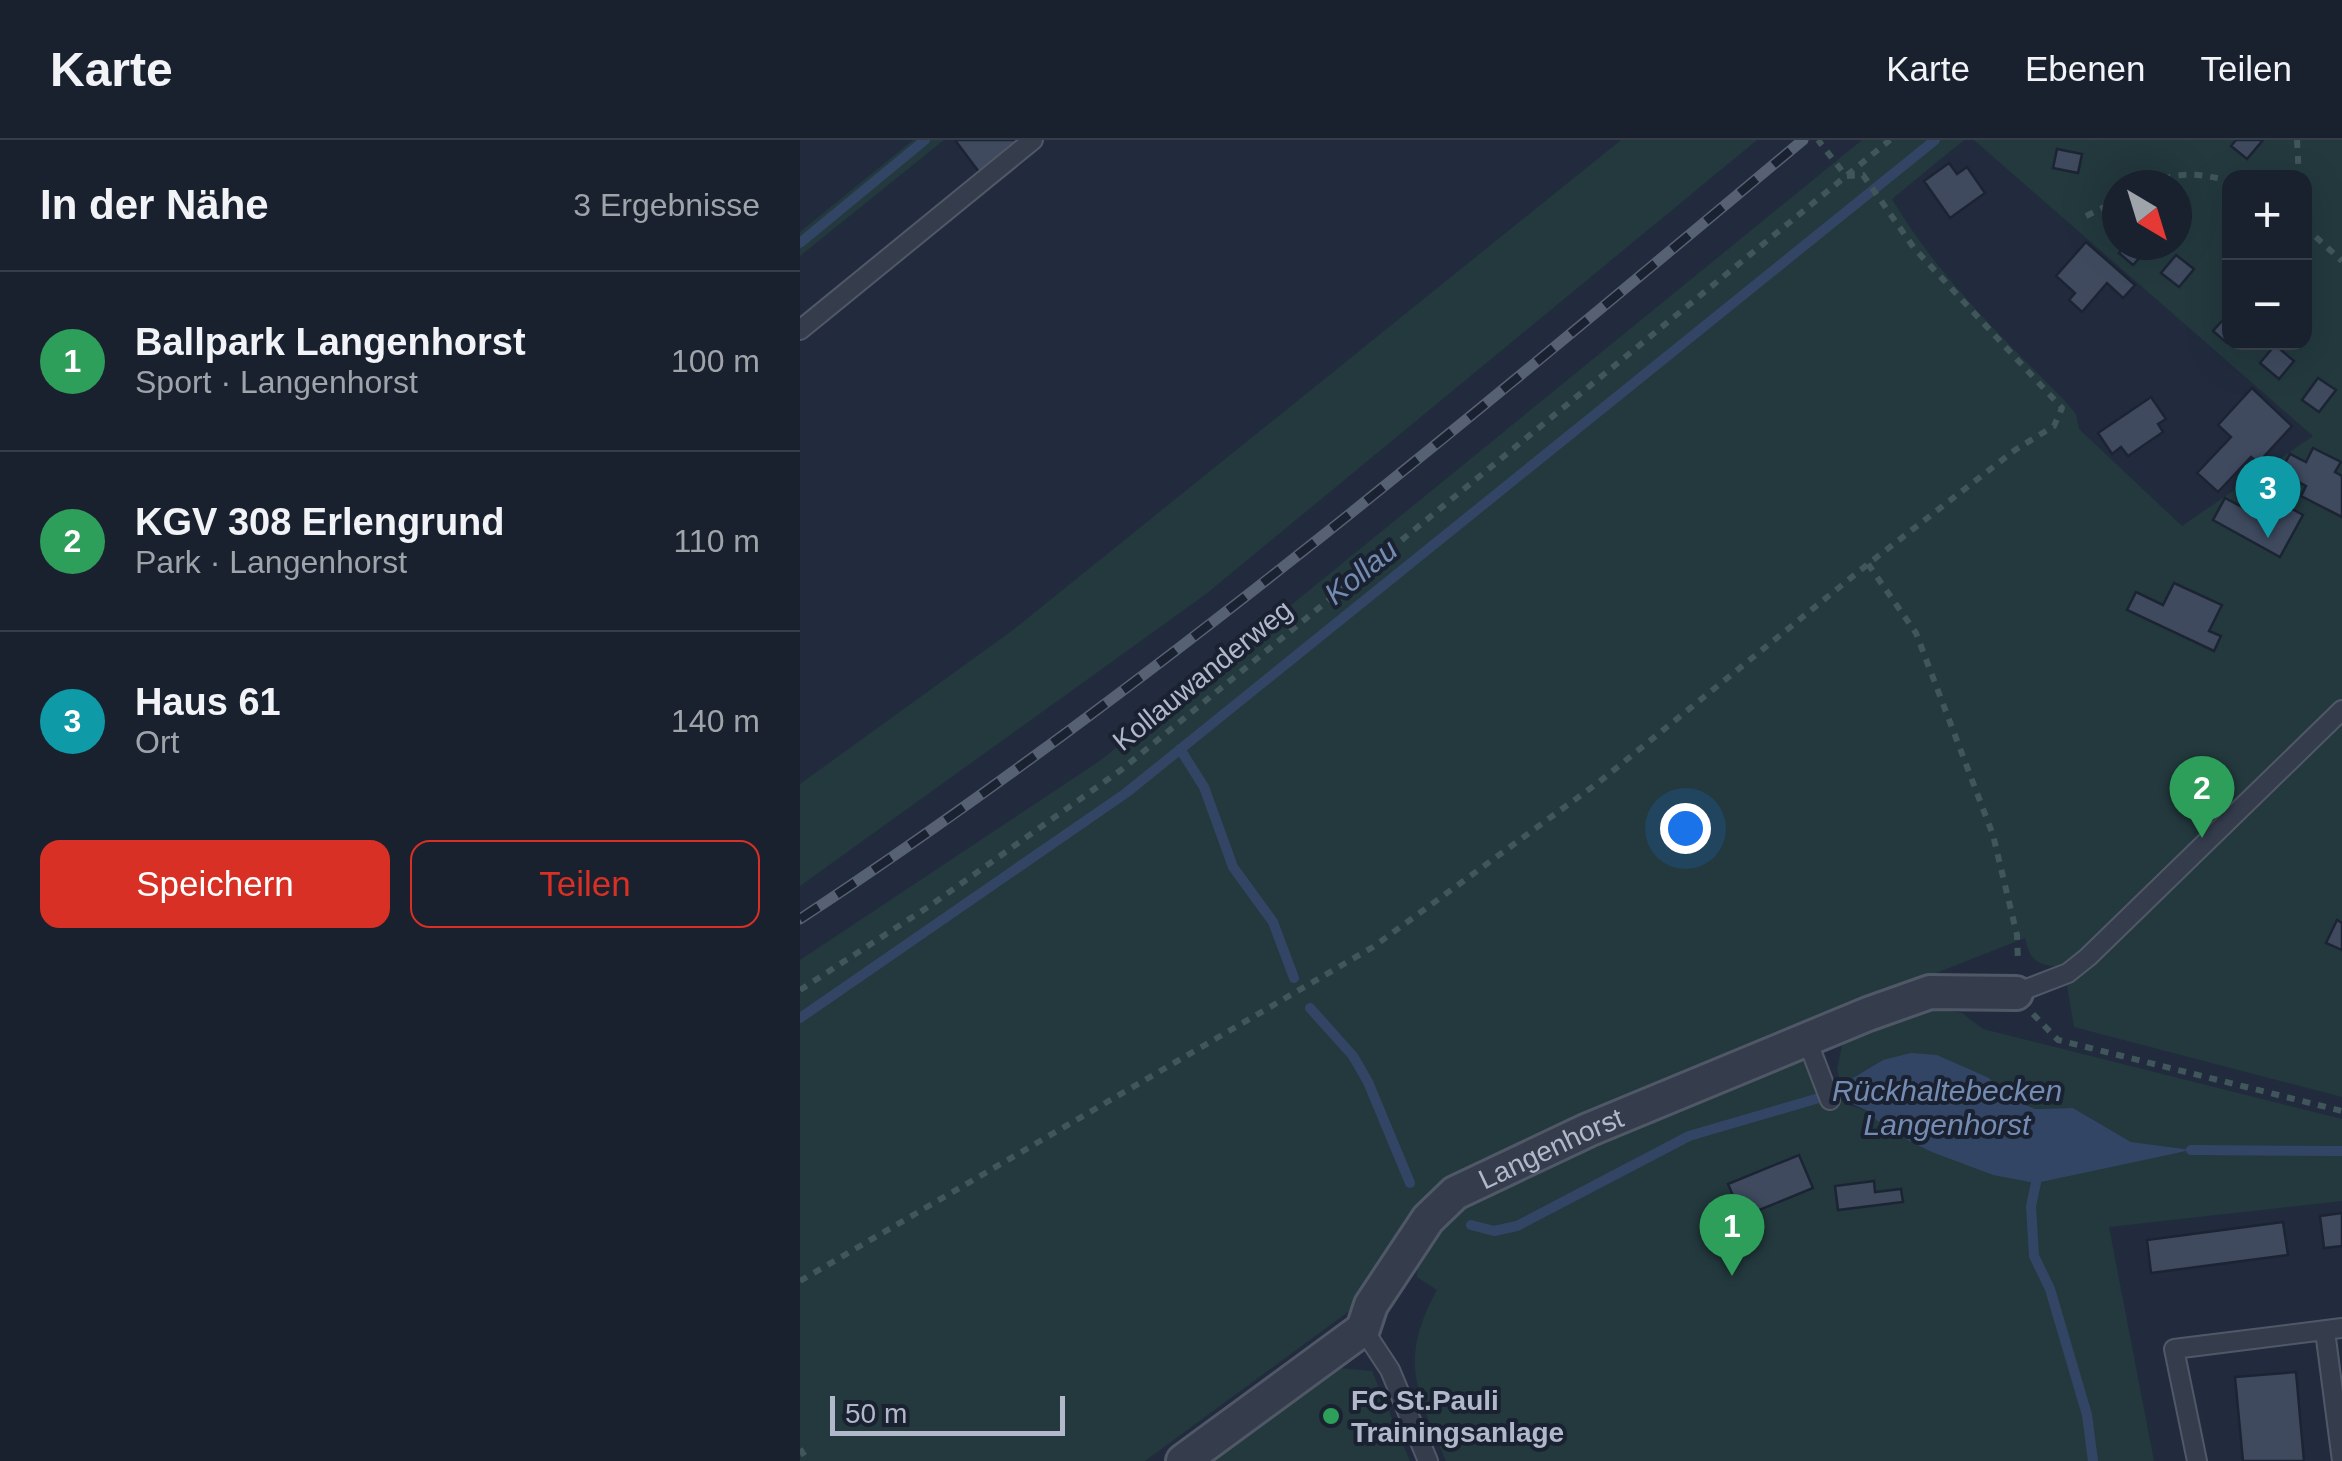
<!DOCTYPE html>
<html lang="de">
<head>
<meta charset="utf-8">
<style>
  :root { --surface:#19202e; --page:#222836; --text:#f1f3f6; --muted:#9fa3aa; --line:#373e4a; --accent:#d93025 }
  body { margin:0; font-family:Helvetica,sans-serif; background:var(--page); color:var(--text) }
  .controls { position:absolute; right:30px; top:30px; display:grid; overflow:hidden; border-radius:20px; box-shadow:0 10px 40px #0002 }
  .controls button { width:90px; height:90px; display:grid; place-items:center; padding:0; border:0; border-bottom:2px solid var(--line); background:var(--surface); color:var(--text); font:50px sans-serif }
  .compass { position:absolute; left:1302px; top:30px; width:90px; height:90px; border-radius:50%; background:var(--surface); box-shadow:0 10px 40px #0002; rotate:142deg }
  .scale { position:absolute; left:30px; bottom:25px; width:235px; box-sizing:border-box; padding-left:10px; border:5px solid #b0b8c9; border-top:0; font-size:28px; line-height:35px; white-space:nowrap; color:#b0b8c9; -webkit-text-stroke:8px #1a2232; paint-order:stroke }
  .you { position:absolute; left:885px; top:688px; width:35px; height:35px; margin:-25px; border:8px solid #fff; border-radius:50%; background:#1a73e8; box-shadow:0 0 0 15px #1a73e833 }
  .badge { display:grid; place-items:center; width:65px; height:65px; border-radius:50%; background:var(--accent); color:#fff; font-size:32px; font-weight:700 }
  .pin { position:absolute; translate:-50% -82px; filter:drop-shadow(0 2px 5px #0008) }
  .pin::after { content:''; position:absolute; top:52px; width:35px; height:30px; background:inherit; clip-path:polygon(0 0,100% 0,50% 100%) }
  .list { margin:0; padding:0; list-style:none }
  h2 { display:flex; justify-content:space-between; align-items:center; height:130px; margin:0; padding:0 40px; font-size:42px }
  h2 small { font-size:32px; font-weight:400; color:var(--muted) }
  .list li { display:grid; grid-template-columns:65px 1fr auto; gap:30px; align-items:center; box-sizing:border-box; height:180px; padding:0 40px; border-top:2px solid var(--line) }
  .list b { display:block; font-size:38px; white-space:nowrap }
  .list p { margin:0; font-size:32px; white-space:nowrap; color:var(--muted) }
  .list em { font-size:32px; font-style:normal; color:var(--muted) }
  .actions { display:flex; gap:20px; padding:30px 40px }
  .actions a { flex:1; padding:22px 0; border:2px solid var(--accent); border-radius:20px; text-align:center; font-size:35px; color:var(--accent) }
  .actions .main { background:var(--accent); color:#fff }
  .map { position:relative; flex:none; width:1542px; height:1321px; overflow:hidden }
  header { display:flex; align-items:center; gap:60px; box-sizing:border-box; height:140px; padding:0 50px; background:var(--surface); border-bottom:2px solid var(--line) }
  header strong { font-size:48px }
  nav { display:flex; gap:55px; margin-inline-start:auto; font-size:35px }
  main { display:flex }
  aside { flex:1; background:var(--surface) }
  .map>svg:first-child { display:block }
  .green { fill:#23393e; fill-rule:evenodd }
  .water { fill:#334565 }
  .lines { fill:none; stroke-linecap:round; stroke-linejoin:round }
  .stream { stroke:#334565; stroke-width:10 }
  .building { fill:#3f4a5f; stroke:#1c2434; stroke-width:2.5 }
  .service-casing { stroke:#505868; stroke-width:22 }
  .minor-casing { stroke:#505868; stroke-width:38 }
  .path { stroke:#41565b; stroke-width:6; stroke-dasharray:8 8; stroke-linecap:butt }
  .service { stroke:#353d4d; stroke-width:18 }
  .minor { stroke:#353d4d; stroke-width:32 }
  .rail-casing { stroke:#566174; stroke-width:11 }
  .rail { stroke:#1a2232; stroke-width:8; stroke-dasharray:22; stroke-linecap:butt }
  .leisure-dot { fill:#2e9e5b; stroke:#1a2232; stroke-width:4 }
  .labels { text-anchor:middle; stroke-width:8; stroke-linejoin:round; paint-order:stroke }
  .street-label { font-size:28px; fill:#b0b8c9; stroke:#1a2232 }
  .poi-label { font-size:28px; font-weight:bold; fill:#b0b8c9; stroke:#1a2232; text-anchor:start }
  .water-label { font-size:30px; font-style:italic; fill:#758cb2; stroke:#1a2232 }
</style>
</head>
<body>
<header>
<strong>Karte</strong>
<nav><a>Karte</a><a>Ebenen</a><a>Teilen</a></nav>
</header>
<main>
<aside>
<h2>In der Nähe<small>3 Ergebnisse</small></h2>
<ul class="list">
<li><span class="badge" style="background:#2e9e5b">1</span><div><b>Ballpark Langenhorst</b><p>Sport · Langenhorst</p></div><em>100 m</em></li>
<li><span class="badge" style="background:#2e9e5b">2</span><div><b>KGV 308 Erlengrund</b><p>Park · Langenhorst</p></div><em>110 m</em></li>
<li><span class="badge" style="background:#0f9aa8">3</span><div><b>Haus 61</b><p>Ort</p></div><em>140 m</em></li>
</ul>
<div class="actions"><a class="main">Speichern</a><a>Teilen</a></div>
</aside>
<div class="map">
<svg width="1542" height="1321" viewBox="0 0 1542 1321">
  <rect width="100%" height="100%" fill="#212b3d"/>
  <path class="green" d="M 113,0 L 144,0 L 0,116 L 0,92 Z
    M 821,0 L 957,0 L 406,454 L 0,746 L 0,644 L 213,490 Z
    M 1062,0 L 1164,0 L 1092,59 C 1138,137 1202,197 1265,261 L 1276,274 L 1279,289 L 1382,386 L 1513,296 L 1174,0 L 1542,0 L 1542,957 L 1274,887 L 1264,827 C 1239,826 1230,822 1225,798 L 900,926 L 650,1043 L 620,1071 L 548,1172 L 345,1321 L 0,1321 L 0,820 L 301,620 ZM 1430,38 L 1504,38 L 1504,202 L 1430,202 ZM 1317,45 L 1377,45 L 1377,105 L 1317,105 Z
    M 1132,868 L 1162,873 L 1183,889 L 1542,979 L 1542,1061 L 1309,1087 L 1354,1321 L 646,1321 C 617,1253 598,1221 637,1150 L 617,1137 C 616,1101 651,1076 677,1055 L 1000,919 L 1045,964 L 1068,971 L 1085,989 L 1193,1035 L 1313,1024 L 1387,1011 L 1331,1002 L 1273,968 L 1235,969 L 1209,958 L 1189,938 L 1083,920 L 1041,945 L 1037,929 L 1043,901 L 1104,874 Z
    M 539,1228 L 572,1231 L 610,1321 L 410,1321 Z"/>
  <path class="water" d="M 1111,913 L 1137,915 L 1189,938 L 1209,958 L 1235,969 L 1273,968 L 1331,1002 L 1391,1010 L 1236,1043 L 1193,1035 L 1132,1012 L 1085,989 L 1068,971 L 1046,961 L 1041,945 L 1083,920 Z"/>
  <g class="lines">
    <path class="stream" d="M 0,103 L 125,0
      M 380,609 L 404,647 L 433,727 L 473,782 L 494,838
      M 510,868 L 553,916 L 568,942 L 610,1043
      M 0,878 L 326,653 L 1135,0
      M 1391,1010 L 1542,1011
      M 1236,1043 L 1231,1066 L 1234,1116 L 1250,1149 L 1287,1275 L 1293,1321
      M 671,1085 L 694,1091 L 717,1086 L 889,996 L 1019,958"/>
  </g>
  <path class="building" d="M 155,0 L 220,0 L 179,32 Z
    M 1436,0 L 1463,0 L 1447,19 L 1431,6 Z
    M 1257,9 L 1282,14 L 1278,33 L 1253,28 Z
    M 1149,23 L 1157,34 L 1167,27 L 1185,53 L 1150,78 L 1124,41 Z
    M 1286,102 L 1335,145 L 1323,158 L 1307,143 L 1282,172 L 1269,160 L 1275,153 L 1256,136 Z
    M 1326,105 L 1351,105 L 1333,125 L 1319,113 Z
    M 1376,115 L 1394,129 L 1379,147 L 1361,133 Z
    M 1430,172 L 1430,200 L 1427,203 L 1413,191 Z
    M 1475,205 L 1494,221 L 1479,239 L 1460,223 Z
    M 1518,238 L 1536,250 L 1519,272 L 1502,260 Z
    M 1452,248 L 1492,286 L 1458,323 L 1451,317 L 1418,352 L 1397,333 L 1431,297 L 1418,285 Z
    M 1351,257 L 1366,279 L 1358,284 L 1363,292 L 1328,316 L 1321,307 L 1312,314 L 1298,293 Z
    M 1513,308 L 1541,322 L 1535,332 L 1542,336 L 1542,377 L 1501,356 L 1506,346 L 1480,332 L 1490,314 L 1506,322 Z
    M 1463,353 L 1503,375 L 1480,417 L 1413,380 L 1425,358 L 1444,368 L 1452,354 L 1460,358 Z
    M 1374,443 L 1422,465 L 1409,491 L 1421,496 L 1414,511 L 1327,470 L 1336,452 L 1363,465 Z
    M 1537,780 L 1542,783 L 1542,810 L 1526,803 Z
    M 999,1015 L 1013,1048 L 942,1077 L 928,1044 Z
    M 1074,1041 L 1075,1052 L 1101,1049 L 1103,1062 L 1038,1070 L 1035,1046 Z
    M 1542,1073 L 1542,1106 L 1524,1108 L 1520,1076 Z
    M 1483,1082 L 1488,1115 L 1351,1133 L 1347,1100 Z
    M 1496,1232 L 1504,1321 L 1443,1321 L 1435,1237 Z"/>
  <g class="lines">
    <g class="service-casing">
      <path id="service" d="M 0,190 L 233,0
        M 1216,853 L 1268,833 L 1288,817 L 1542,570
        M 1007,900 L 1030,960
        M 563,1189 L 590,1230 L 628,1321
        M 1525,1191 L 1542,1321
        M 1397,1321 L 1374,1209 L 1542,1188"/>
    </g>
    <g class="minor-casing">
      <g id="minor">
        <path id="s1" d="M 383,1321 L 563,1189 L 571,1165 L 628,1079 L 655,1053 L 788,990 L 1068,874 L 1130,852 L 1216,853"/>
      </g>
    </g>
    <path class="path" d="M 1497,0 L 1499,38
      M 1348,45 C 1377,31 1399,33 1430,41
      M 1286,76 L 1317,61
      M 1504,86 L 1542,121
      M 1068,424 L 1116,493 L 1193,695 L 1217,795 L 1218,822
      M 0,850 L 131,765 L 321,630 L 1090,0
      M 1233,874 L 1258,900 L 1542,971
      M 0,1141 L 573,807 L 799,642 L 1068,424 L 1215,310 L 1254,286 L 1262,268 L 1114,108 L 1063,35 L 1046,36 L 1018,0
      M 0,1309 L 8,1321"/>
    <use href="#service" class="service"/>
    <use href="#minor" class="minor"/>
    <g class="rail-casing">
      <path id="rail" d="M 0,779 C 354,546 678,271 1003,0"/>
    </g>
    <use href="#rail" class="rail"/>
  </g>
  <circle class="leisure-dot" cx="531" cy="1276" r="10"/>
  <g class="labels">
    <g class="street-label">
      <text transform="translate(402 535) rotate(-39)" y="10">Kollauwanderweg</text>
      <text dy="10" stroke="none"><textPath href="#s1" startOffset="495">Langenhorst</textPath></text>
    </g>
    <g class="poi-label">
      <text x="551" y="1270">FC St.Pauli<tspan x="551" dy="32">Trainingsanlage</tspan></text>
    </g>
    <g class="water-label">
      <text transform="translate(561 432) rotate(-39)" y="10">Kollau</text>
      <text x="1147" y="961">Rückhaltebecken<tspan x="1147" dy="34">Langenhorst</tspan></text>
    </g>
  </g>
</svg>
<div class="controls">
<button>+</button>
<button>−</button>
</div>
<svg class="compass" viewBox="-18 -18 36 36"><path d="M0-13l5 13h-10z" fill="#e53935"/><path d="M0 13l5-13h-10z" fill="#9fa3aa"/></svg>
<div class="scale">50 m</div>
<div class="you"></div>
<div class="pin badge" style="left:932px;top:1136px;background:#2e9e5b">1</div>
<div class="pin badge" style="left:1402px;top:698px;background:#2e9e5b">2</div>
<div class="pin badge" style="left:1468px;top:398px;background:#0f9aa8">3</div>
</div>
</main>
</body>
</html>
